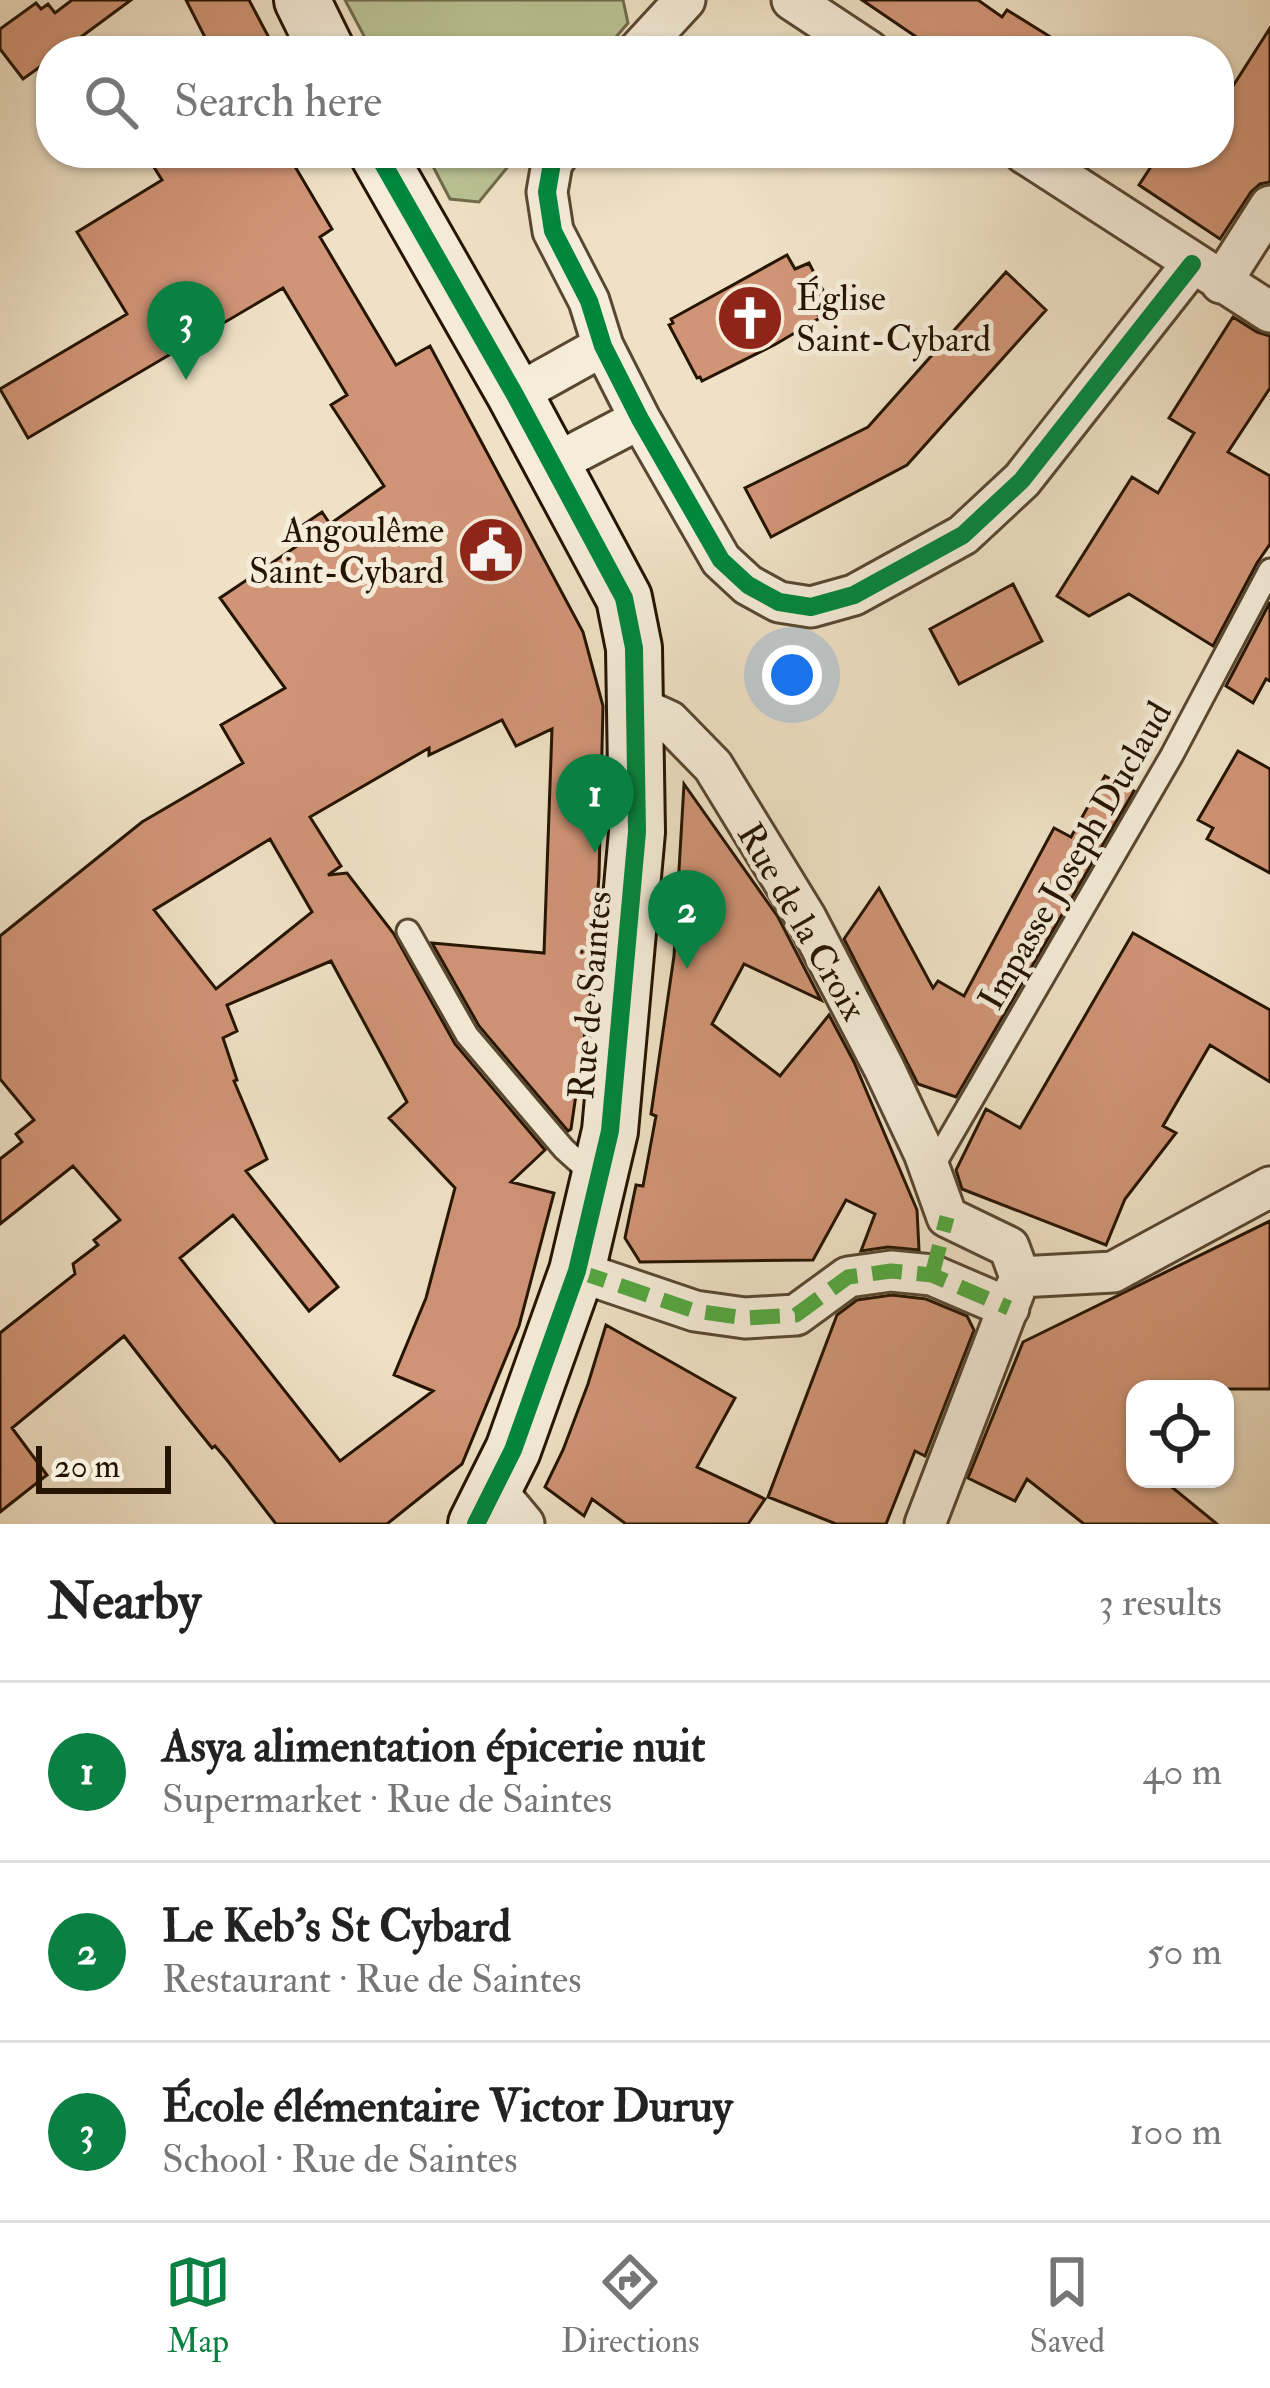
<!DOCTYPE html>
<html lang="en">
<head>
<meta charset="utf-8">
<style>
  :root { --surface:#fff; --page:#f2f2f2; --text:#222; --muted:#767676; --line:#e0e0e0; --accent:#0b8043 }
  body { margin:0; font-family:"IM FELL Double Pica",serif; background:var(--page); color:var(--text) }
  .controls { position:absolute; right:36px; bottom:36px; display:grid; overflow:hidden; border-radius:24px; box-shadow:0 3px 9px #0004 }
  .controls button { width:108px; height:108px; display:grid; place-items:center; padding:0; border:0; border-bottom:3px solid var(--line); background:var(--surface); color:var(--text); font:60px sans-serif }
  .scale { position:absolute; left:36px; bottom:30px; width:135px; box-sizing:border-box; padding-left:12px; border:6px solid #251400; border-top:0; font-size:33px; line-height:42px; white-space:nowrap; color:#251400; -webkit-text-stroke:9px #f5ecd9; paint-order:stroke }
  .you { position:absolute; left:792px; top:675px; width:42px; height:42px; margin:-30px; border:9px solid #fff; border-radius:50%; background:#1a73e8; box-shadow:0 0 0 18px #1a73e833 }
  .badge { display:grid; place-items:center; width:78px; height:78px; border-radius:50%; background:var(--accent); color:#fff; font-size:39px; font-weight:700 }
  .pin { position:absolute; translate:-50% -99px; filter:drop-shadow(0 3px 6px #0008) }
  .pin::after { content:''; position:absolute; top:63px; width:42px; height:36px; background:inherit; clip-path:polygon(0 0,100% 0,50% 100%) }
  .list { margin:0; padding:0; list-style:none }
  h2 { display:flex; justify-content:space-between; align-items:center; height:156px; margin:0; padding:0 48px; font-size:51px }
  h2 small { font-size:39px; font-weight:400; color:var(--muted) }
  .list li { display:grid; grid-template-columns:78px 1fr auto; gap:36px; align-items:center; box-sizing:border-box; height:180px; padding:0 48px; border-top:3px solid var(--line) }
  .list b { display:block; font-size:45px; white-space:nowrap }
  .list p { margin:0; font-size:39px; white-space:nowrap; color:var(--muted) }
  .list em { font-size:39px; font-style:normal; color:var(--muted) }
  .icon { flex:none; width:66px; height:66px; fill:none; stroke:currentColor; stroke-width:2; stroke-linecap:round; stroke-linejoin:round }
  .map { position:relative; flex:none; width:1270px; height:1524px; overflow:hidden }
  .search { position:absolute; background:var(--surface); box-shadow:0 3px 9px #0004; left:36px; right:36px; top:36px; height:132px; display:flex; align-items:center; gap:30px; box-sizing:border-box; padding:0 42px; border-radius:48px; color:var(--muted); font-size:45px }
  .sheet { height:696px; background:var(--surface) }
  nav { display:flex; justify-content:space-around; align-items:center; box-sizing:border-box; height:168px; border-top:3px solid var(--line); background:var(--surface); font-size:33px; color:var(--muted) }
  nav a { display:grid; justify-items:center; gap:6px }
  nav .on { color:var(--accent) }
  .map>svg:first-child { display:block }
  .green { fill:#bac294; stroke:#706b4a; stroke-width:3 }
  .building { fill:#d09476; stroke:#251400; stroke-width:3; fill-rule:evenodd }
  .lines { fill:none; stroke-linecap:round; stroke-linejoin:round }
  .service-casing { stroke:#584731; stroke-width:27 }
  .minor-casing { stroke:#584731; stroke-width:45 }
  .secondary-casing { stroke:#251400; stroke-width:60 }
  .service { stroke:#f5ecd9; stroke-width:21 }
  .minor { stroke:#f5ecd9; stroke-width:39 }
  .secondary { stroke:#f5ecd9; stroke-width:54 }
  .quiet { stroke:#53a840; stroke-width:15; stroke-dasharray:30 15; stroke-linecap:butt }
  .cycleway-casing { stroke:#f5ecd9; stroke-width:26 }
  .cycleway { stroke:#00873e; stroke-width:18 }
  .labels { text-anchor:middle; stroke-width:10; stroke-linejoin:round; paint-order:stroke }
  .poi-label { font-size:36px; fill:#251400; stroke:#f5ecd9; text-anchor:start }
  .street-label { font-size:36px; fill:#251400; stroke:#f5ecd9 }
</style>
</head>
<body>
<div class="map">
<svg width="1270" height="1524" viewBox="0 0 1270 1524">
  <rect width="100%" height="100%" fill="#efe1c5"/>
  <filter id="stains"><feTurbulence type="fractalNoise" baseFrequency=".00167" numOctaves="4"/><feColorMatrix values="0 0 0 0 .2 0 0 0 0 .09 0 0 0 0 .02 0 0 0 .5 -.17"/></filter>
  <radialGradient id="worn" r=".72"><stop offset=".6" stop-color="#630" stop-opacity="0"/><stop offset="1" stop-color="#630" stop-opacity=".3"/></radialGradient>
  <path class="green" d="M 345,0 L 623,0 L 628,23 L 604,51 L 372,51 Z
    M 426,153 L 519,153 L 479,202 L 450,199 Z"/>
  <path class="building" d="M 72,0 L 131,0 L 62,51 L 51,51 L 51,59 L 23,79 L 0,49 L 0,29 L 36,3 L 41,9 L 48,4 L 55,13 Z
    M 186,0 L 249,0 L 276,51 L 212,51 Z
    M 862,0 L 978,0 L 1002,17 L 1007,10 L 1073,51 L 937,51 Z
    M 1270,28 L 1270,182 L 1260,184 L 1251,192 L 1220,239 L 1139,185 L 1160,153 L 1219,153 L 1219,108 Z
    M 145,153 L 287,153 L 332,229 L 320,237 L 396,365 L 430,346 L 583,632 L 603,706 L 599,876 L 590,998 L 571,1129 L 568,1131 L 479,1026 L 432,943 L 544,953 L 552,729 L 516,746 L 502,720 L 429,755 L 429,748 L 310,817 L 341,866 L 328,875 L 347,873 L 394,934 L 455,1044 L 545,1150 L 511,1182 L 554,1193 L 519,1326 L 462,1464 L 387,1524 L 276,1524 L 227,1460 L 215,1446 L 212,1448 L 183,1412 L 124,1336 L 12,1428 L 47,1475 L 0,1512 L 0,1333 L 75,1274 L 73,1264 L 98,1245 L 94,1240 L 120,1220 L 73,1166 L 0,1224 L 0,1159 L 22,1142 L 16,1134 L 34,1120 L 0,1079 L 0,936 L 142,822 L 243,763 L 221,725 L 285,688 L 220,598 L 297,546 L 288,535 L 322,512 L 330,524 L 384,486 L 331,405 L 347,395 L 283,288 L 28,438 L 0,389 L 127,314 L 77,232 L 162,180 ZM 270,839 L 312,912 L 216,989 L 154,910 ZM 331,961 L 407,1102 L 389,1118 L 455,1188 L 426,1298 L 394,1375 L 433,1391 L 340,1461 L 180,1258 L 233,1215 L 309,1311 L 338,1287 L 246,1171 L 267,1159 L 234,1081 L 237,1080 L 223,1038 L 237,1031 L 227,1005 Z
    M 787,255 L 795,269 L 809,263 L 831,306 L 817,313 L 820,318 L 776,344 L 702,381 L 700,377 L 697,378 L 669,325 L 673,323 L 671,319 Z
    M 1006,272 L 1046,310 L 907,465 L 771,537 L 745,488 L 868,427 Z
    M 1233,317 L 1257,332 L 1270,336 L 1270,388 L 1228,452 L 1270,476 L 1270,544 L 1257,563 L 1213,646 L 1129,594 L 1089,616 L 1057,596 L 1132,477 L 1158,493 L 1194,433 L 1169,418 Z
    M 1013,584 L 1042,641 L 959,684 L 930,629 Z
    M 1270,602 L 1270,681 L 1266,679 L 1253,703 L 1226,686 Z
    M 1238,751 L 1270,769 L 1270,873 L 1207,839 L 1213,828 L 1198,820 Z
    M 1105,776 L 1134,791 L 956,1097 L 918,1084 L 844,939 L 879,888 L 933,988 L 938,981 L 964,996 L 1054,828 L 1071,837 Z
    M 684,784 L 778,917 L 821,1000 L 744,964 L 712,1024 L 780,1076 L 829,1015 L 854,1062 L 917,1210 L 919,1250 L 888,1247 L 861,1251 L 875,1214 L 846,1200 L 813,1260 L 640,1262 L 625,1238 L 636,1185 L 643,1186 L 656,1116 L 651,1114 L 674,956 Z
    M 1133,933 L 1270,1010 L 1270,1082 L 1210,1045 L 1163,1126 L 1176,1133 L 1125,1199 L 1106,1245 L 962,1189 L 956,1170 L 986,1109 L 1020,1128 Z
    M 1270,1221 L 1270,1389 L 1135,1389 L 1135,1479 L 1162,1479 L 1217,1524 L 1084,1524 L 1027,1479 L 1015,1501 L 968,1478 L 1023,1342 Z
    M 892,1295 L 926,1299 L 967,1316 L 974,1330 L 925,1456 L 915,1451 L 886,1524 L 836,1524 L 768,1497 L 837,1315 L 857,1300 Z
    M 606,1325 L 735,1398 L 697,1467 L 765,1499 L 748,1524 L 626,1524 L 592,1499 L 584,1516 L 545,1487 L 563,1450 L 588,1384 Z"/>
  <g class="lines">
    <g class="service-casing">
      <path id="service" d="M 408,931 L 467,1035 L 564,1149 L 595,1177
        M 931,1170 L 1172,755 L 1270,570"/>
    </g>
    <g class="minor-casing">
      <path id="minor" d="M 792,0 L 869,51
        M 638,51 L 685,0
        M 559,153 L 552,163 L 547,192 L 553,231 L 589,301 L 603,346 L 640,419 L 721,560 L 748,585 L 779,602 L 811,607 L 854,595 L 963,535 L 1022,480 L 1192,264
        M 1024,153 L 1270,312
        M 1221,283 L 1270,206
        M 515,395 L 603,346
        M 552,465 L 640,419
        M 634,705 L 669,721 L 713,766 L 806,918 L 884,1068 L 924,1153 L 947,1217 L 1009,1247 L 1020,1277
        M 577,1271 L 695,1311 L 745,1318 L 796,1315 L 848,1277 L 891,1271 L 932,1275 L 1009,1308
        M 1020,1277 L 1113,1272 L 1270,1187
        M 494,1488 L 524,1524
        M 925,1524 L 1016,1287"/>
    </g>
    <g class="secondary-casing">
      <path id="secondary" d="M 302,0 L 327,51
        M 377,153 L 515,395 L 624,598 L 634,648 L 637,832 L 610,1131 L 577,1271 L 513,1450 L 476,1524"/>
    </g>
    <use href="#service" class="service"/>
    <use href="#minor" class="minor"/>
    <use href="#secondary" class="secondary"/>
    <path class="quiet" d="M 577,1271 L 695,1311 L 745,1318 L 796,1315 L 848,1277 L 891,1271 L 932,1275 L 1009,1308
      M 932,1275 L 947,1217"/>
    <g class="cycleway-casing">
      <path id="cycleway" d="M 377,153 L 515,395 L 624,598 L 634,648 L 637,832 L 610,1131 L 577,1271 L 513,1450 L 476,1524
        M 559,153 L 552,163 L 547,192 L 553,231 L 589,301 L 603,346 L 640,419 L 721,560 L 748,585 L 779,602 L 811,607 L 854,595 L 963,535 L 1022,480 L 1192,264"/>
    </g>
    <use href="#cycleway" class="cycleway"/>
  </g>
  <defs>
    <g id="church-disc" transform="scale(3.45)"><circle r="9.5" fill="#8f2418" stroke="#f5ecd9"/><path d="M-1.2-6h2.4v3.5h3.3v2.4h-3.3V6h-2.4V-.1h-3.3v-2.4h3.3Z" fill="#fff"/></g>
    <g id="civic-disc" transform="scale(3.45)"><circle r="9.5" fill="#8f2418" stroke="#f5ecd9"/><path d="M-.6-6.5H3V-4.5H.6V-3L4-1V1h2V6H-6V1h2V-1L-.6-3ZM-1.2 2.5V6h2.4V2.5Z" fill="#fff"/></g>
  </defs>
  <g fill-rule="evenodd">
    <use href="#church-disc" x="750" y="318"/>
    <use href="#civic-disc" x="491" y="550"/>
  </g>
  <g class="labels">
    <g class="poi-label">
      <text x="796" y="310">Église<tspan x="796" dy="41">Saint-Cybard</tspan></text>
      <text x="444" y="542" text-anchor="end">Angoulême<tspan x="444" dy="41">Saint-Cybard</tspan></text>
    </g>
    <g class="street-label">
      <text transform="translate(1074 855) rotate(-60)" y="13">Impasse Joseph Duclaud</text>
      <text transform="translate(803 921) rotate(60)" y="13">Rue de la Croix</text>
      <text transform="translate(589 995) rotate(-85)" y="13">Rue de Saintes</text>
    </g>
  </g>
  <rect width="100%" height="100%" filter="url(#stains)"/>
  <rect width="100%" height="100%" fill="url(#worn)"/>
</svg>
<div class="controls">
<button><svg class="icon" aria-label="locate" viewBox="0 0 24 24"><circle cx="12" cy="12" r="6"/><path d="M12 2v4M12 18v4M2 12h4M18 12h4"/></svg></button>
</div>
<div class="scale">20 m</div>
<div class="you"></div>
<div class="pin badge" style="left:595px;top:853px">1</div>
<div class="pin badge" style="left:687px;top:969px">2</div>
<div class="pin badge" style="left:186px;top:380px">3</div>
<div class="search"><svg class="icon" aria-label="search" viewBox="0 0 24 24"><circle cx="10" cy="10" r="6"/><path d="M15 15l6 6"/></svg>Search here</div>
</div>
<section class="sheet">
<h2>Nearby<small>3 results</small></h2>
<ul class="list">
<li><span class="badge">1</span><div><b>Asya alimentation épicerie nuit</b><p>Supermarket · Rue de Saintes</p></div><em>40 m</em></li>
<li><span class="badge">2</span><div><b>Le Keb's St Cybard</b><p>Restaurant · Rue de Saintes</p></div><em>50 m</em></li>
<li><span class="badge">3</span><div><b>École élémentaire Victor Duruy</b><p>School · Rue de Saintes</p></div><em>100 m</em></li>
</ul>
</section>
<nav>
<a class="on"><svg class="icon" aria-label="map" viewBox="0 0 24 24"><path d="M3 6l6-2 6 2 6-2v14l-6 2-6-2-6 2zM9 4v14M15 6v14"/></svg>Map</a>
<a><svg class="icon" aria-label="directions" viewBox="0 0 24 24"><path d="M12 3l9 9-9 9-9-9zM9 14v-3h6M13 9l2 2-2 2"/></svg>Directions</a>
<a><svg class="icon" aria-label="saved" viewBox="0 0 24 24"><path d="M7 4h10v16l-5-4-5 4z"/></svg>Saved</a>
</nav>
</body>
</html>
